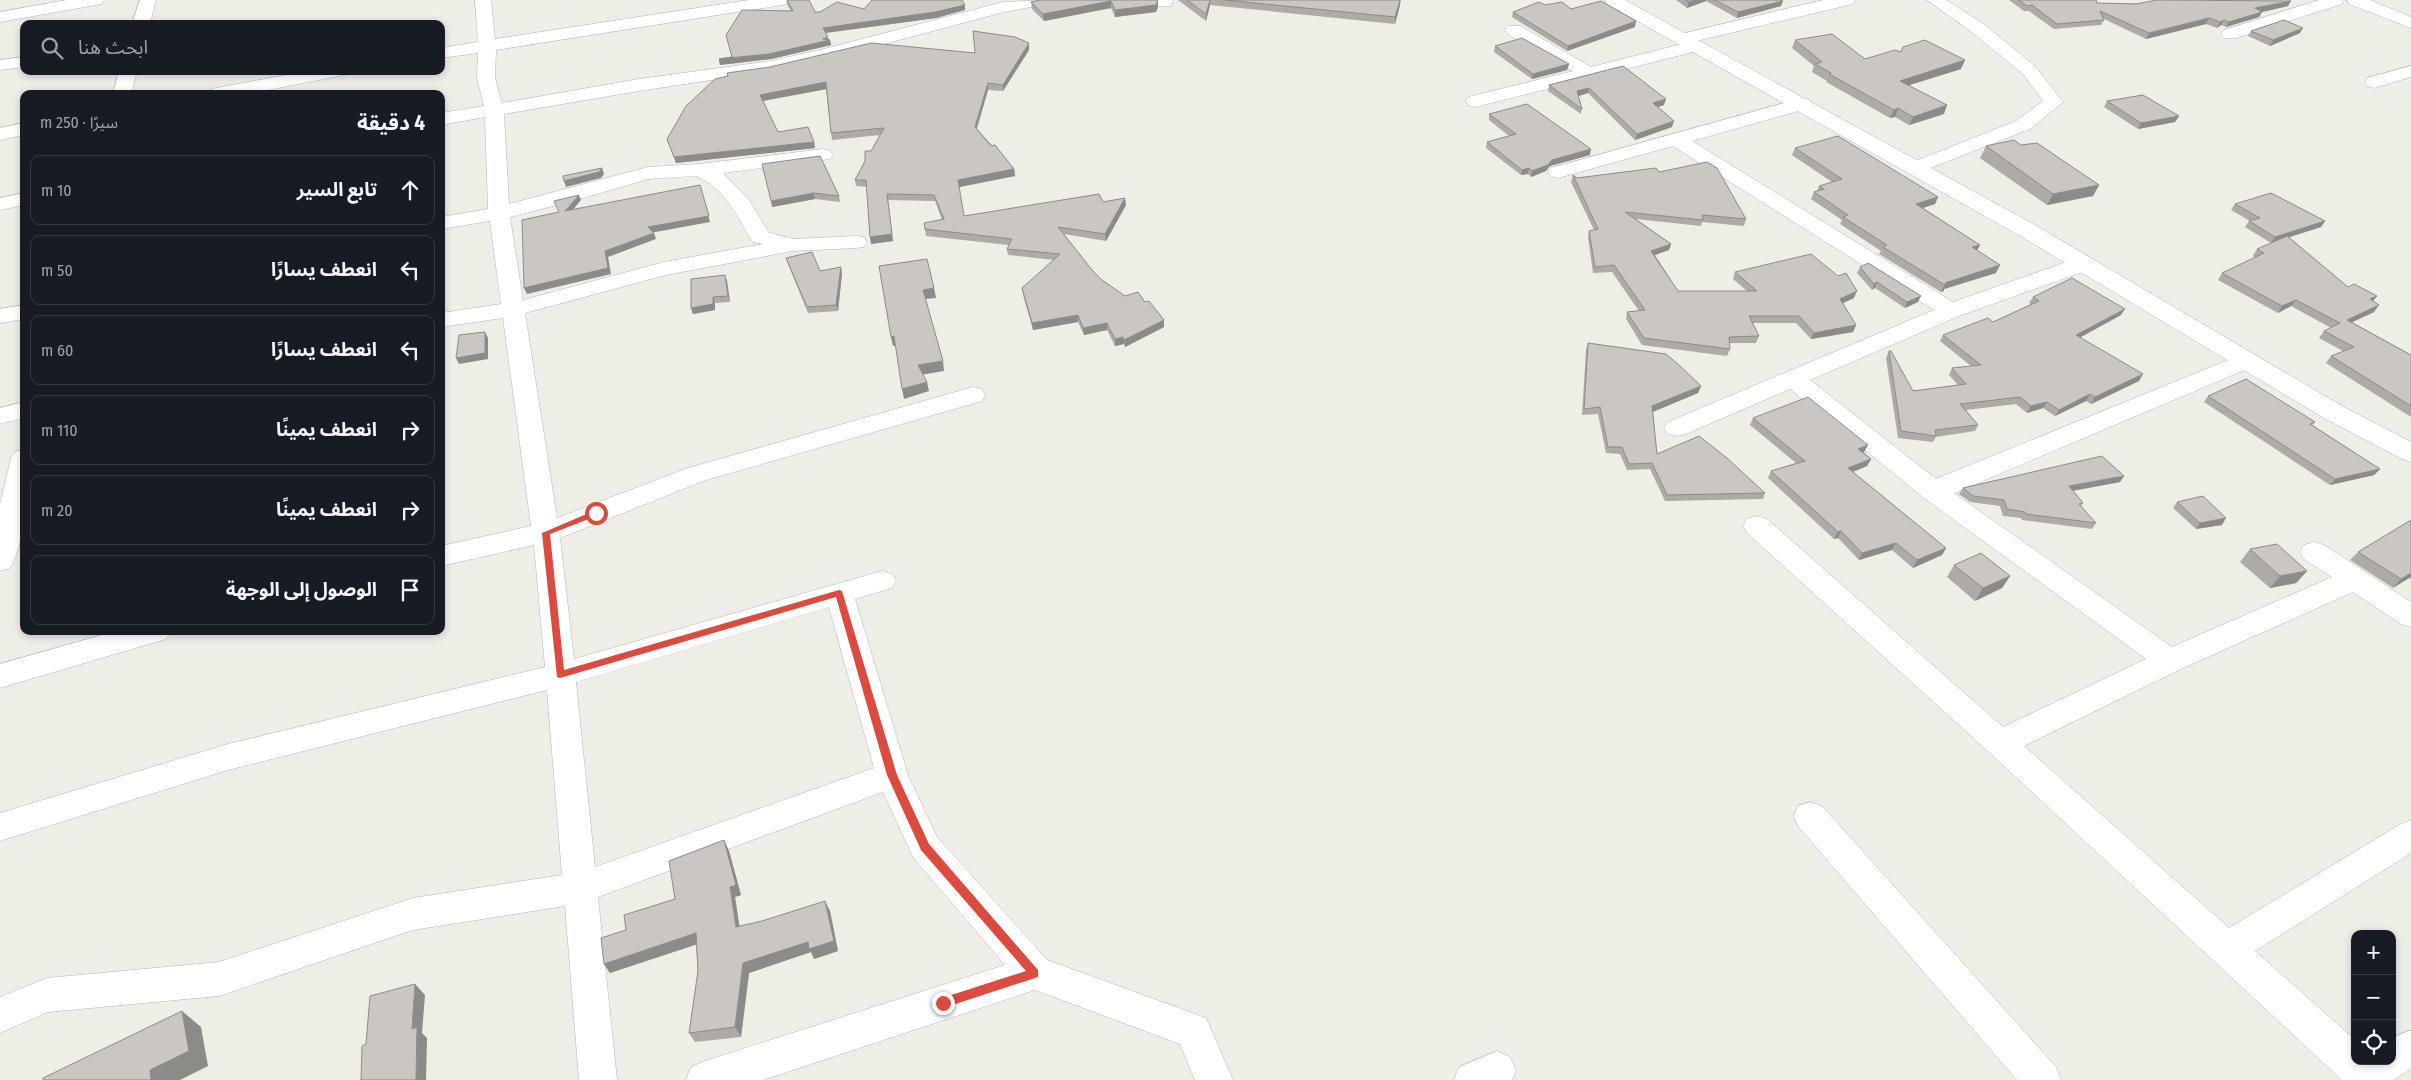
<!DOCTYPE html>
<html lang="ar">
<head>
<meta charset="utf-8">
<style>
  :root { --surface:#171b24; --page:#20242c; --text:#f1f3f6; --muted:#9ea1a6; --line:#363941 }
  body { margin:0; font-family:"Fira Sans Condensed","Noto Sans Arabic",sans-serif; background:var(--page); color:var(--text); direction:rtl }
  .controls { position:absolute; right:15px; bottom:15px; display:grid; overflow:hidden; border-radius:10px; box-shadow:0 2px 8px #0003 }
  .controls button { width:45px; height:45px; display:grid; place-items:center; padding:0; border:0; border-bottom:1px solid var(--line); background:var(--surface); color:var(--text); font:25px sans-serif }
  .stop { position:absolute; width:15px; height:15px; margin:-11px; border:4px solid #db4b40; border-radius:50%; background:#fff }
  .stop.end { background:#db4b40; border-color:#fff; box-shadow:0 1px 5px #0008 }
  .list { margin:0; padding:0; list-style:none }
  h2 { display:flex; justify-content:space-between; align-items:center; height:65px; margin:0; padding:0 20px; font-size:21px }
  h2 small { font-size:16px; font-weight:400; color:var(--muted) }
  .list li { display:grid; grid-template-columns:32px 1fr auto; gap:15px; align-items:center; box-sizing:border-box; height:70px; margin:0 10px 10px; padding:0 10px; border:1px solid var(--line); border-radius:10px }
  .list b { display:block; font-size:19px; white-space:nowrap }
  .list em { font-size:16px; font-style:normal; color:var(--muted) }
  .icon { flex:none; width:28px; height:28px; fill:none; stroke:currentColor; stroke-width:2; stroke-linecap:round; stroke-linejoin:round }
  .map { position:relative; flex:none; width:2411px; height:1080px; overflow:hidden; direction:ltr }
  .search { position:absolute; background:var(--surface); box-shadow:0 2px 8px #0003; left:20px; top:20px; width:425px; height:55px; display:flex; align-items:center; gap:12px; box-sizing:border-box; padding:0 18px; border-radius:10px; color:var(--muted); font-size:19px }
  .panel { position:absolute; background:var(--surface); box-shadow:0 2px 8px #0003; left:20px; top:90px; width:425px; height:545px; border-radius:10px; direction:rtl }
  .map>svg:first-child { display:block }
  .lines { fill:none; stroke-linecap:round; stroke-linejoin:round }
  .street-casing { stroke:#b3b6b9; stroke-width:1 }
  .secondary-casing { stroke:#b2b5b9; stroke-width:1 }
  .street { fill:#fff; fill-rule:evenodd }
  .secondary { fill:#fff; fill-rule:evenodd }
  .wall { fill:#aeaba7 }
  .shaded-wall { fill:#8d8b88 }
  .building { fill:#cac7c2; stroke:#8d8b88 }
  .route { fill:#db4b40 }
</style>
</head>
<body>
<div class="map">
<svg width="2411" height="1080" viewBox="0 0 2411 1080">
  <rect width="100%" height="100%" fill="#eeede6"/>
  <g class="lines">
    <g class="street-casing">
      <path id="street" d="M 67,0 L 104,0 L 102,4 L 96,5 L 0,22 L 0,12 Z
        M 475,0 L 491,0 L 495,39 L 749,0 L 790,0 L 788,4 L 782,5 L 496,50 L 495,78 L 502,103 L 639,79 L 771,61 L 824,49 L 1003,2 L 1049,0 L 1047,4 L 1004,12 L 832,58 L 771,71 L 639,91 L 504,114 L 509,204 L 648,167 L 699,164 L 823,149 L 830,151 L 833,155 L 830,159 L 723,173 L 749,200 L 769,233 L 794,239 L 856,236 L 864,237 L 867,242 L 864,247 L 856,248 L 793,251 L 666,275 L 525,313 L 557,518 L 688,468 L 973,387 L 982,389 L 985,395 L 982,401 L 706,480 L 560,538 L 574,659 L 882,571 L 892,574 L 896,581 L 892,588 L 855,599 L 908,775 L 937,837 L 1047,960 L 1206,1018 L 1233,1080 L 1195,1080 L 1180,1044 L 1035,990 L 763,1080 L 686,1080 L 691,1067 L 705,1061 L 1005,965 L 913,857 L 883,792 L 598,897 L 617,1080 L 579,1080 L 565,906 L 413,930 L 219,996 L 48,1012 L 0,1033 L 0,997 L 47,978 L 219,962 L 413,898 L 562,875 L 547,690 L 228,770 L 0,841 L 0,813 L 228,744 L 545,667 L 534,545 L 441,566 L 441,546 L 531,526 L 503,318 L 441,327 L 441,313 L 501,304 L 490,221 L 441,229 L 441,217 L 488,209 L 485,117 L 441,125 L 441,113 L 484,106 L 477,78 L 478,53 L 441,58 L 441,48 L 478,42 ZM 696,176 C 728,190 735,215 753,242 L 763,244 L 664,262 L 523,300 L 510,217 L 569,202 L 649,179 ZM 829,607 L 874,768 L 595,867 L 576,682 Z
        M 1151,0 L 1172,0 L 1173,2 L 1171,6 C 1164,7 1155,7 1151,0 Z
        M 1823,0 L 1855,0 L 1853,4 L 1696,41 L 1701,42 L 1704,46 L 1701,50 L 1475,107 L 1468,105 L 1466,101 L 1468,97 L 1573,71 L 1508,34 L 1505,30 L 1508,26 L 1520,26 L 1591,67 L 1682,44 L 1677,43 L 1674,39 L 1677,35 Z
        M 1927,0 L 1946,0 L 1985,25 L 2035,66 L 2063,102 L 2030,129 L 1915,174 L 1908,172 L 1905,168 L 1908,164 L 2016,121 L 2043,101 L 2023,74 L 1973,33 Z
        M 2319,0 L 2344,0 L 2342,4 L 2236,38 L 2224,38 L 2221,34 L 2224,30 Z
        M 2347,0 L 2370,0 L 2411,17 L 2411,28 L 2349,4 Z
        M 24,57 L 24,67 L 0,70 L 0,60 Z
        M 2411,66 L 2411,77 L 2374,88 L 2367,86 L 2365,82 L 2367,78 Z
        M 308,71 L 348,71 L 345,75 L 339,76 L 247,94 L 207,94 L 209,90 L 216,88 Z
        M 1802,98 L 1809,100 L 1811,104 L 1809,108 L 1692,141 L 1953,302 L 2075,259 L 2083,257 L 2091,259 L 2094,264 L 2091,269 L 1959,316 L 1810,380 L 1936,479 L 2238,356 L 2246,353 L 2254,356 L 2258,361 L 2254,366 L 1954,493 L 2172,647 L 2332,577 L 2304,559 L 2300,552 L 2304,545 L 2314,542 L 2324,545 L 2411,602 L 2411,627 L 2401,624 L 2353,592 L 2181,669 L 2024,746 L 2229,928 L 2399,825 L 2411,820 L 2411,853 L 2255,951 L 2355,1040 L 2355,1061 L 2379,1063 L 2385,1076 L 2383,1080 L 2342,1080 L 1989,752 L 1747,533 L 1743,526 L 1747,519 L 1757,516 L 1767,519 L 2003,727 L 2146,659 L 1924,498 L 1790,389 L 1686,434 L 1677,436 L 1668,434 L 1664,428 L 1668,422 L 1934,310 L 1673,146 L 1558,178 L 1551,176 L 1548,172 L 1551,168 Z
        M 24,123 L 24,135 L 0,140 L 0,128 Z
        M 24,193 L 24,205 L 0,210 L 0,198 Z
        M 24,305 L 24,319 L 0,323 L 0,309 Z
        M 24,402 L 24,418 L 0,424 L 0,408 Z
        M 116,631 L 171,631 L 166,639 L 0,688 L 0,664 Z
        M 1810,802 L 1822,806 L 2056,1067 L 2061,1080 L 2017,1080 L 1798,826 L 1794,816 L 1798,806 Z
        M 1497,1051 L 1510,1057 L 1516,1070 L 1512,1080 L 1454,1080 L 1459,1067 Z"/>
    </g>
    <g class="secondary-casing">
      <path id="secondary" d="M 140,0 L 156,0 L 150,24 L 132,24 Z
        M 1605,0 L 1625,0 L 2033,224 L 2342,406 L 2411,442 L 2411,462 L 2402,459 L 2324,418 L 2017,234 L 1607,4 Z
        M 119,71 L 137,71 L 131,94 L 113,94 Z
        M 24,449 C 24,486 29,535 10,568 L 0,571 L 0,504 L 11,458 L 15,452 Z
        M 2411,1030 L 2411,1069 L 2393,1080 L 2340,1080 C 2351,1053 2367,1061 2392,1061 L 2392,1038 Z"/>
    </g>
    <use href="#street" class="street"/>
    <use href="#secondary" class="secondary"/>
  </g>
  <path class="wall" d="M 1158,0 L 1158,7 L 1156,12 L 1115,17 L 1111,8 L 1044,21 L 1032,9 L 1031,2 Z
    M 1178,0 L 1401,0 L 1400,5 L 1395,24 L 1210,5 L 1206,21 Z
    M 1676,0 L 1781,0 L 1783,1 L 1781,6 L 1737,18 L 1706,1 L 1687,8 Z
    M 2009,0 L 2096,0 L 2097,3 L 2288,6 L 2262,12 L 2259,17 L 2226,27 L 2221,25 L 2217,28 L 2206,24 L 2146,39 L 2104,19 L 2104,20 L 2101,25 L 2054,29 L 2029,11 L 2024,11 Z
    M 786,1 L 815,12 L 864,9 L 965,10 L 936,18 L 826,33 L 828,40 L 830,40 L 831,45 L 771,59 L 720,65 L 719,59 L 732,57 L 791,11 L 788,6 Z
    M 1545,5 L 1571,9 L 1635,27 L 1567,51 L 1512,17 L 1513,12 Z
    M 2251,31 L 2300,33 L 2270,46 L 2248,36 Z
    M 1795,40 L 1865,59 L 1901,52 L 1961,69 L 1909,85 L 1944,114 L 1909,125 L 1895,117 L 1890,118 L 1826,82 L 1827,81 L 1812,72 L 1814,66 L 1792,48 Z
    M 1495,46 L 1569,64 L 1567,70 L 1532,79 L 1494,52 Z
    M 1029,50 L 1003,91 L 988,90 L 977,129 L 1014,169 L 1015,176 L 959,187 L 964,216 L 1103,202 L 1126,205 L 1106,241 L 1064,234 L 1092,270 L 1102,280 L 1125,296 L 1145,302 L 1164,320 L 1164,327 L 1125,347 L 1124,344 L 1115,346 L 1107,330 L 1084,335 L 1078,322 L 1033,330 L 1023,295 L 1022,288 L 1054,260 L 1008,255 L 1007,249 L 1009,245 L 926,236 L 925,229 L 942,220 L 935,201 L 888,200 L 893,241 L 871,244 L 870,237 L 867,187 L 856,186 L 855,180 L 880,135 L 832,140 L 831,133 L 826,89 L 763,101 L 778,132 L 814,142 L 815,148 L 676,163 L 667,139 L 727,76 L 727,73 L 975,53 Z
    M 1623,66 L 1664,105 L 1658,107 L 1672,127 L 1635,140 L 1588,93 L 1578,96 L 1582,109 L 1581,114 L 1548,91 L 1549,85 Z
    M 2107,101 L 2179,116 L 2175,122 L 2138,129 L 2104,107 Z
    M 1489,114 L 1590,155 L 1550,166 L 1546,171 L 1531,177 L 1528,174 L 1521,175 L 1486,148 L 1487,142 L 1509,136 L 1489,120 Z
    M 2021,145 L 2099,185 L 2093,196 L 2047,205 L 1980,158 L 1986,146 Z
    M 1795,148 L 1938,197 L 1935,204 L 1923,208 L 1980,245 L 1977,250 L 1996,273 L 1944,289 L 1944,291 L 1941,292 L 1879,254 L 1881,251 L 1840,224 L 1842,220 L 1811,199 L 1814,192 L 1817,191 L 1819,186 L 1832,182 L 1792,155 Z
    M 820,156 L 839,196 L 840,202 L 815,199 L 772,207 Z
    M 1659,172 L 1746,219 L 1744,226 L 1702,222 L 1701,226 L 1636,219 L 1671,244 L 1669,250 L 1655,255 L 1678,291 L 1747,291 L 1733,279 L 1735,272 L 1854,298 L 1843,303 L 1856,325 L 1853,332 L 1811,339 L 1796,323 L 1753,323 L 1759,336 L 1756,343 L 1729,343 L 1730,349 L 1727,356 L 1642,345 L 1626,319 L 1627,312 L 1639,311 L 1612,272 L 1593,273 L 1588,237 L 1589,231 L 1594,230 L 1571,182 L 1573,175 L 1577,178 Z
    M 2235,204 L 2325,221 L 2321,227 L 2289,237 L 2348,287 L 2377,296 L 2373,301 L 2374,312 L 2352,322 L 2411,355 L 2411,417 L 2326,363 L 2331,356 L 2343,351 L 2319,338 L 2324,331 L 2331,328 L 2291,306 L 2278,313 L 2218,280 L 2222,273 L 2255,258 L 2253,256 L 2257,249 L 2278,240 L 2271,243 L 2245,227 L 2249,221 L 2250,221 L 2231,210 Z
    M 786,258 L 820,271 L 842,273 L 838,311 L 808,313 L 788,264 Z
    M 1860,267 L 1918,302 L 1905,308 L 1875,288 L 1872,290 L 1857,273 Z
    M 727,281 L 730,302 L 715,303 L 715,310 L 693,314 L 691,308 Z
    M 2033,297 L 2121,315 L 2080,337 L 2139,381 L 2091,404 L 2086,401 L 2055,416 L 2043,408 L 2027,413 L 2016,404 L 1966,410 L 1978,425 L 1975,431 L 1936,437 L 1933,442 L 1898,438 L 1886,358 L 1889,351 L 1913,391 L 1958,385 L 1949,375 L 1952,368 L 1971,366 L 1940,341 L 1943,335 L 1993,322 L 2031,304 L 2029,303 Z
    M 1588,343 L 1701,386 L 1698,393 L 1653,412 L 1657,454 L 1765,493 L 1763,499 L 1665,501 L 1650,469 L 1627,470 L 1620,454 L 1606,453 L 1598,414 L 1582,415 L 1586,350 Z
    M 2208,396 L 2315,422 L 2312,425 L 2380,469 L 2374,475 L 2330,485 L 2204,402 Z
    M 1753,418 L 1868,445 L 1864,452 L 1863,452 L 1871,459 L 1867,466 L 1853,472 L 1946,548 L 1942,555 L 1913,568 L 1892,550 L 1859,560 L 1838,538 L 1834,539 L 1768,478 L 1771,471 L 1796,463 L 1750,425 Z
    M 2120,482 L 2073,491 L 2083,503 L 2081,506 L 2096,523 L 2092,529 L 2022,520 L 2021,518 L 2003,516 L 2000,506 L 1970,502 L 1959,494 L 1963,488 Z
    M 2177,502 L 2222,525 L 2196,529 L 2173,508 Z
    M 2411,520 L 2411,579 L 2409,578 L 2393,588 L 2350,560 L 2358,552 Z
    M 2250,549 L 2307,571 L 2296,583 L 2270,588 L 2240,562 Z
    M 1954,565 L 2010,576 L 2002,588 L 1975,601 L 1947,577 Z
    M 724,840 L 729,851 L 741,895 L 735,897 L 739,926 L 830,911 L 838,951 L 814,959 L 811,952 L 749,973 L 741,1037 L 695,1042 L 689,1033 L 698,971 L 696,944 L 610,973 L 604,964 L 626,930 L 675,899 Z"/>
  <path class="shaded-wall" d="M 1158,0 L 1158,7 L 1156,12 L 1115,17 L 1115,10 Z
    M 1210,0 L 1210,5 L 1206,21 L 1206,14 Z
    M 1400,0 L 1400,5 L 1395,24 L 1395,17 Z
    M 1696,0 L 1706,0 L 1706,1 L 1687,8 L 1689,2 Z
    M 1111,1 L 1111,8 L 1044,21 L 1043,14 Z
    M 1783,1 L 1781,6 L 1737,18 L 1738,12 Z
    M 2291,1 L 2288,6 L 2262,12 L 2259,17 L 2226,27 L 2229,22 L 2255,8 Z
    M 965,5 L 965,10 L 936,18 L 824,33 L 823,28 Z
    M 2209,18 L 2206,24 L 2146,39 L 2149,33 Z
    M 2224,20 L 2221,25 L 2217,28 L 2220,22 Z
    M 1636,21 L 1635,27 L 1567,51 L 1568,46 Z
    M 2303,28 L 2300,33 L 2270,46 L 2273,40 Z
    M 828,37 L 828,40 L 830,40 L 831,45 L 771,59 L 720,65 L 719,59 L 823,39 Z
    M 1029,43 L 1029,50 L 1003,91 L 1003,85 Z
    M 1965,60 L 1961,69 L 1897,89 L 1900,81 Z
    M 1569,64 L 1567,70 L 1532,79 L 1533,74 Z
    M 826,82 L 827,89 L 762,101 L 760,95 Z
    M 988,83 L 988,90 L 975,133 L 975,127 Z
    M 1589,88 L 1588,93 L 1576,97 L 1577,91 Z
    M 1666,99 L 1664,105 L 1652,109 L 1653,103 Z
    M 1947,105 L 1944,114 L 1909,125 L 1913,117 Z
    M 1898,108 L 1895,117 L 1890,118 L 1894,110 Z
    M 2179,116 L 2175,122 L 2138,129 L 2141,123 Z
    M 1674,121 L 1672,127 L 1635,140 L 1637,134 Z
    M 814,142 L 815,148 L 676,163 L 674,157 Z
    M 1591,149 L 1590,155 L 1550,166 L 1546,171 L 1531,177 L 1532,171 L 1552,160 Z
    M 602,168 L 604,174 L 601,178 L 566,187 L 564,181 Z
    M 1529,168 L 1528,174 L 1521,175 L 1522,170 Z
    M 1014,169 L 1015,176 L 959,187 L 958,180 Z
    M 700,185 L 710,222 L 650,233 L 648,227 Z
    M 2099,185 L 2093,196 L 2047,205 L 2053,194 Z
    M 814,193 L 815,199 L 772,207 L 771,201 Z
    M 887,194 L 893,241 L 871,244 L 870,237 Z
    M 579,195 L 581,200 L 567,217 L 565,211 Z
    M 1938,197 L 1935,204 L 1913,211 L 1916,204 Z
    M 1125,198 L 1126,205 L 1106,241 L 1105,234 Z
    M 2325,221 L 2321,227 L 2271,243 L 2275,237 Z
    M 654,233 L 656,239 L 608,257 L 611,274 L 527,294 L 524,288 L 605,251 Z
    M 1671,244 L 1669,250 L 1649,257 L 1651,251 Z
    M 1980,245 L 1976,252 L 1972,247 Z
    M 2000,265 L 1996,273 L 1944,289 L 1944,291 L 1941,292 L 1945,283 Z
    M 841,267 L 842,273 L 838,311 L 836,305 Z
    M 725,275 L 727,281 L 730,302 L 728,296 Z
    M 1877,282 L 1875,288 L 1872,290 L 1874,284 Z
    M 934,288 L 936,298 L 925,299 L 923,290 Z
    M 1857,291 L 1854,298 L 1837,306 L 1840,299 Z
    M 1921,296 L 1918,302 L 1905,308 L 1907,302 Z
    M 2377,296 L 2372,302 L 2370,299 Z
    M 713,297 L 715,303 L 715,310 L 693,314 L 691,308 Z
    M 2296,300 L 2291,306 L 2278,313 L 2282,306 Z
    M 2379,305 L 2374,312 L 2342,327 L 2347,320 Z
    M 2125,309 L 2121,315 L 2072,342 L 2076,335 Z
    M 1078,315 L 1078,322 L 1033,330 L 1032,323 Z
    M 1164,320 L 1164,327 L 1125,347 L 1124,340 Z
    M 1107,323 L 1107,330 L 1084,335 L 1083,328 Z
    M 1856,325 L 1853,332 L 1811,339 L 1814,333 Z
    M 485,332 L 488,338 L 488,359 L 459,364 L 456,358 Z
    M 894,336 L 896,346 L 893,346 L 891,337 Z
    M 1123,337 L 1124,344 L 1115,346 L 1115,339 Z
    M 943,361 L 944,371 L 920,375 L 918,365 Z
    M 2143,374 L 2139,381 L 2091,404 L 2095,397 Z
    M 927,382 L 929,391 L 904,399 L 902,389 Z
    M 1701,386 L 1698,393 L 1650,413 L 1652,406 Z
    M 2090,394 L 2086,401 L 2055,416 L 2059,410 Z
    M 2047,402 L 2043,408 L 2027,413 L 2031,406 Z
    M 1868,445 L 1864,452 L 1855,456 L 1858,449 Z
    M 1871,459 L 1867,466 L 1845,475 L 1848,468 Z
    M 2380,469 L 2374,475 L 2330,485 L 2335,479 Z
    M 2124,476 L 2120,482 L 2065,492 L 2069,486 Z
    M 2226,518 L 2222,525 L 2196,529 L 2200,523 Z
    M 1841,531 L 1838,538 L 1834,539 L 1838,532 Z
    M 1896,543 L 1892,550 L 1859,560 L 1862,553 Z
    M 1946,548 L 1942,555 L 1913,568 L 1917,560 Z
    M 2307,571 L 2296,583 L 2270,588 L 2280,576 Z
    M 2411,573 L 2411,576 L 2409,578 L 2393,588 L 2401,579 Z
    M 2010,576 L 2002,588 L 1975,601 L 1983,588 Z
    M 724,840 L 729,851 L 741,895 L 735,897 L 741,936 L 736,927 Z
    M 825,901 L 830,911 L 838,951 L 814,959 L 811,952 L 749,973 L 741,1037 L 735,1027 L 743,963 Z
    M 696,933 L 701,943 L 610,973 L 604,964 Z
    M 415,984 L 425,995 L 422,1033 L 427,1038 L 426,1080 L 416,1080 L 412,1029 Z
    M 182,1011 L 201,1027 L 208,1066 L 180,1080 L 151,1080 L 150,1070 Z"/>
  <path class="building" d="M 787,0 L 809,0 L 815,12 L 820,12 L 837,2 L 864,9 L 872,0 L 962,0 L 965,5 L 935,12 L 823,28 L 828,37 L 823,39 L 830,40 L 769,54 L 719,59 L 732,57 L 726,35 L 742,10 L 793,11 Z
    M 1041,0 L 1158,0 L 1156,5 L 1115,10 L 1111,1 L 1043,14 L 1031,2 Z
    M 1187,0 L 1210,0 L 1206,14 Z
    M 1225,0 L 1400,0 L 1395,17 Z
    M 1685,0 L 1696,0 L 1689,2 Z
    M 1715,0 L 1781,0 L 1783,1 L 1738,12 Z
    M 2019,0 L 2096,0 L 2097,3 L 2136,4 L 2157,0 L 2291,1 L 2255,8 L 2262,12 L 2229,22 L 2224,20 L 2220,22 L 2209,18 L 2149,33 L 2100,11 L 2104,20 L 2057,24 L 2032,5 L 2027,6 Z
    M 1601,1 L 1636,21 L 1568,46 L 1513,12 L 1539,2 L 1545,5 L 1562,2 L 1571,9 Z
    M 2284,20 L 2303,28 L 2273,40 L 2251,31 Z
    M 973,31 L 1015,37 L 1029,43 L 1003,85 L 988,83 L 975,127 L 991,146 L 995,145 L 1014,169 L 958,180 L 964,216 L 1099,194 L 1103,202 L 1125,198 L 1105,234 L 1058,227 L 1092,270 L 1102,280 L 1125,296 L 1138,292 L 1145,302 L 1149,301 L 1164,320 L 1124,340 L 1123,337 L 1115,339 L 1107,323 L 1083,328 L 1078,315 L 1032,323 L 1022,288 L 1060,254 L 1007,249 L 1012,239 L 925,229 L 924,223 L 944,219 L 934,195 L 887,194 L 892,234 L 870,237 L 866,180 L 855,180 L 865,161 L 865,151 L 871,151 L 884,128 L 831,133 L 826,82 L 760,95 L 778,132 L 808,127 L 814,142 L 674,157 L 667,139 L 686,106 L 715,79 L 728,76 L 727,73 L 770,67 L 871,43 L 975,53 Z
    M 1832,34 L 1865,59 L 1895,50 L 1901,52 L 1903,47 L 1925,40 L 1965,60 L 1900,81 L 1947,105 L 1913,117 L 1898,108 L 1894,110 L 1829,74 L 1831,73 L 1815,64 L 1822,62 L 1795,40 Z
    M 1522,38 L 1569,64 L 1533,74 L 1495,46 Z
    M 1623,66 L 1666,99 L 1653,103 L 1674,121 L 1637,134 L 1589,88 L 1577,91 L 1582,109 L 1549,85 Z
    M 2143,95 L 2179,116 L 2141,123 L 2107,101 Z
    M 1527,104 L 1591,149 L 1552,160 L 1548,165 L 1532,171 L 1529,168 L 1522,170 L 1487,142 L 1516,134 L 1489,114 Z
    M 1838,136 L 1938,197 L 1916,204 L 1980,245 L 1972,247 L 2000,265 L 1945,283 L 1947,284 L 1945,285 L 1883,247 L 1887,245 L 1843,217 L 1848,215 L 1814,192 L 1824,189 L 1819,186 L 1842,179 L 1795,148 Z
    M 2014,140 L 2021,145 L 2037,143 L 2099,185 L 2053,194 L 1986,146 Z
    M 820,156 L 839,196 L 814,193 L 771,201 L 762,164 Z
    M 1707,162 L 1717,168 L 1746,219 L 1702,215 L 1703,220 L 1625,212 L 1671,244 L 1651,251 L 1678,291 L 1757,291 L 1735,272 L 1811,254 L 1838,276 L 1846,273 L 1857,291 L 1840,299 L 1856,325 L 1814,333 L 1799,316 L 1749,316 L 1759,336 L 1729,337 L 1730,349 L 1644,338 L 1627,312 L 1645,310 L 1614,265 L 1595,267 L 1589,231 L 1598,229 L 1573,175 L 1577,178 L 1656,168 L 1659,172 Z
    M 602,168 L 599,172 L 564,181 L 563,176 Z
    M 700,185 L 709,216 L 648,227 L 654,233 L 605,251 L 608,268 L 524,288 L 522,220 L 559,212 L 554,201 L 579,195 L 565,211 Z
    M 2271,193 L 2325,221 L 2275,237 L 2249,221 L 2260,218 L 2235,204 Z
    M 2287,236 L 2348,287 L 2354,284 L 2377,296 L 2370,299 L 2379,305 L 2347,320 L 2411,355 L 2411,406 L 2331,356 L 2354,347 L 2324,331 L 2340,323 L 2296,300 L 2282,306 L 2222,273 L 2264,253 L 2257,249 Z
    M 812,252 L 820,271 L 841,267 L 836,305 L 807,307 L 786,258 Z
    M 927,259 L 934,288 L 923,290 L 943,361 L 918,365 L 927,382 L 902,389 L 894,336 L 891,337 L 879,266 Z
    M 1868,263 L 1921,296 L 1907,302 L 1877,282 L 1874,284 L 1860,267 Z
    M 725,275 L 728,296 L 713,297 L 713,304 L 691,308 L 691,279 Z
    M 2072,278 L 2125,309 L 2076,335 L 2143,374 L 2095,397 L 2090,394 L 2059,410 L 2047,402 L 2031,406 L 2020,397 L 1960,404 L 1978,425 L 1935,430 L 1936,436 L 1901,431 L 1889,351 L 1891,351 L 1913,391 L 1966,384 L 1952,368 L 1981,365 L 1943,335 L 1988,318 L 1993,322 L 2039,301 L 2033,297 Z
    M 485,332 L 485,353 L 456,358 L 459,335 Z
    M 1588,343 L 1666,354 L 1679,365 L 1701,386 L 1652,406 L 1657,454 L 1699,436 L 1727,458 L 1765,493 L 1667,495 L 1652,463 L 1629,464 L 1622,447 L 1608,447 L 1600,407 L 1584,409 Z
    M 2246,379 L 2315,422 L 2310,424 L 2380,469 L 2335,479 L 2208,396 Z
    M 1808,397 L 1868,445 L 1858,449 L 1871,459 L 1848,468 L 1946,548 L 1917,560 L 1896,543 L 1862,553 L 1841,531 L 1838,532 L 1771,471 L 1805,461 L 1753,418 Z
    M 2102,456 L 2124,476 L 2069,486 L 2083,503 L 2079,504 L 2096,523 L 2026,514 L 2025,512 L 2007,509 L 2004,500 L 1973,496 L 1963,488 Z
    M 2203,496 L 2226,518 L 2200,523 L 2177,502 Z
    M 2411,520 L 2411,573 L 2401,579 L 2358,552 Z
    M 2277,544 L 2307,571 L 2280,576 L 2250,549 Z
    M 1981,553 L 2010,576 L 1983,588 L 1954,565 Z
    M 724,840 L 736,885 L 730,887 L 736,927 L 762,921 L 825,901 L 834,941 L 809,949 L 808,942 L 743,963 L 735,1027 L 689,1033 L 698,971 L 696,933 L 604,964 L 601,938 L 626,930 L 624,915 L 675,899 L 669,861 Z
    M 415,984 L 412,1029 L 417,1027 L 416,1080 L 361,1080 L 362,1046 L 366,1044 L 370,996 Z
    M 182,1011 L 189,1051 L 150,1070 L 151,1080 L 43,1080 L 43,1078 Z"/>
  <path class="route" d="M 596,510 L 600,513 L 599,515 L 550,534 L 564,670 L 839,590 L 842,591 L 897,775 L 929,844 L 1038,970 L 1038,977 L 943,1008 L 939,1007 L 939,999 L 1026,971 L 921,850 L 887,775 L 836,597 L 560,678 L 557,677 L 542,533 Z"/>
</svg>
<div class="controls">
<button>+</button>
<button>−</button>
<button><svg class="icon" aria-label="locate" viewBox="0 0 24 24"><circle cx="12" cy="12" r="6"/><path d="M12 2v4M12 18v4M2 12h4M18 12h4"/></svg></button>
</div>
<div class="stop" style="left:596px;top:513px"></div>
<div class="stop end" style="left:943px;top:1003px"></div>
<div class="search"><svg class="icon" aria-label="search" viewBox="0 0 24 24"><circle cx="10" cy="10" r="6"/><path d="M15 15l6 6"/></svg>ابحث هنا</div>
<section class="panel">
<h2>4 دقيقة<small>سيرًا · 250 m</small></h2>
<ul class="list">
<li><svg class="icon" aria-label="ahead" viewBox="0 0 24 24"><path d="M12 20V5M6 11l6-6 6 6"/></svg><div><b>تابع السير</b></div><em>10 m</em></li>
<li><svg class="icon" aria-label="left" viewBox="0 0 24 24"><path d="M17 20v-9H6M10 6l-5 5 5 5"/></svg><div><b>انعطف يسارًا</b></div><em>50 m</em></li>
<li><svg class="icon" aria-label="left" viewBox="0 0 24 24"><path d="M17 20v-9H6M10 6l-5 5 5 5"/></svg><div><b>انعطف يسارًا</b></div><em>60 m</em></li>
<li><svg class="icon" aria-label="right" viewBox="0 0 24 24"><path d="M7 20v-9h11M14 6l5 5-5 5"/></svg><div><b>انعطف يمينًا</b></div><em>110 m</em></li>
<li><svg class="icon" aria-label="right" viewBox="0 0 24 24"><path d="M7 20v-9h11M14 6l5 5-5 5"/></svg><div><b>انعطف يمينًا</b></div><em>20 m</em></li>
<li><svg class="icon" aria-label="arrive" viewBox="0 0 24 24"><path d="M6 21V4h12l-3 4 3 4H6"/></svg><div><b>الوصول إلى الوجهة</b></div></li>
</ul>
</section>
</div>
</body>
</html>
